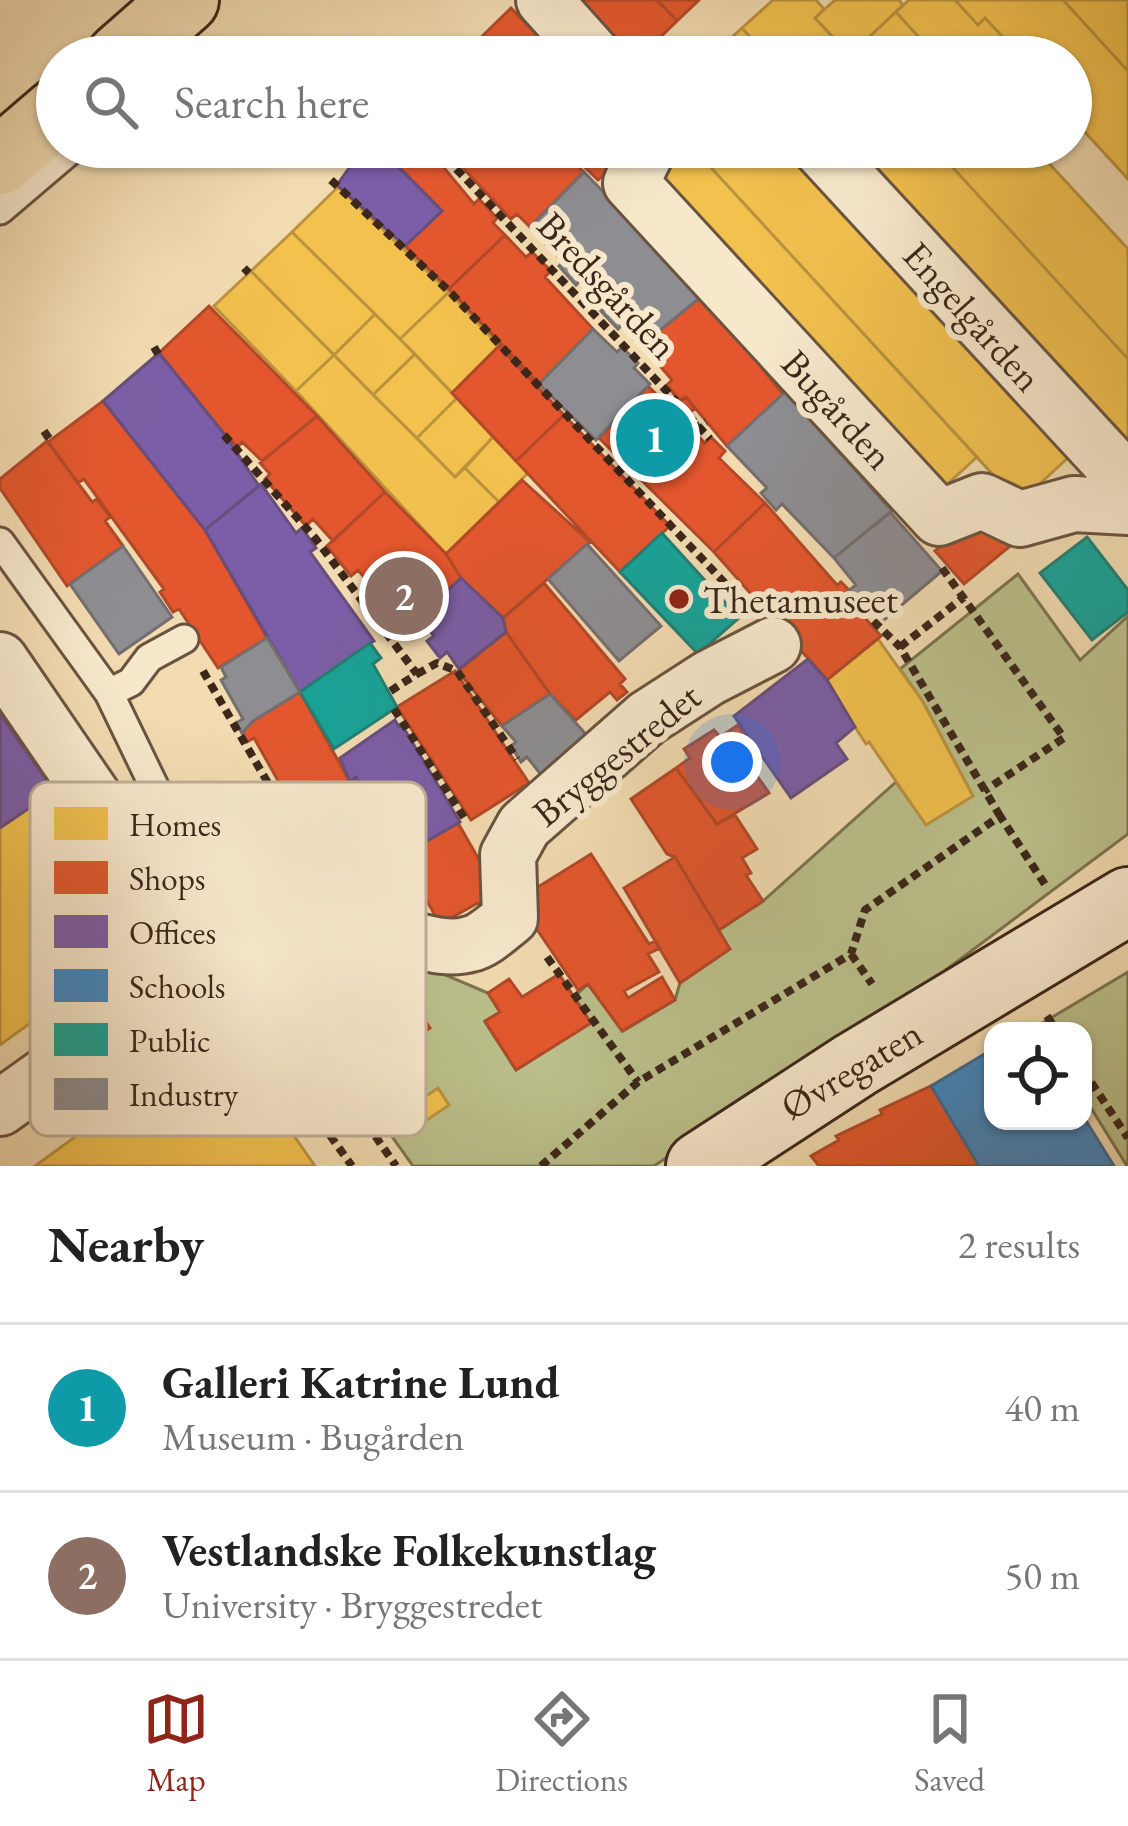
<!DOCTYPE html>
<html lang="en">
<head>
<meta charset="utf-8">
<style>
  :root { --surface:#fff; --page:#f6f6f6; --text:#222; --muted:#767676; --line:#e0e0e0; --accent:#8f2418 }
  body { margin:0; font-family:"EB Garamond",serif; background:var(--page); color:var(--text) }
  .controls { position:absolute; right:36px; bottom:36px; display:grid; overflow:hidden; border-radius:24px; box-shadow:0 3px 9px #0004 }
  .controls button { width:108px; height:108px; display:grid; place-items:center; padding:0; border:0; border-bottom:3px solid var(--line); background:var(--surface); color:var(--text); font:60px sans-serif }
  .you { position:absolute; left:732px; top:762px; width:42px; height:42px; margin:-30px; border:9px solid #fff; border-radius:50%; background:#1a73e8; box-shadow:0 0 0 18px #1a73e833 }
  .badge { display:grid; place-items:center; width:78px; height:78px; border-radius:50%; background:var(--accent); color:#fff; font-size:39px; font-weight:700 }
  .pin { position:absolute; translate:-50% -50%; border:6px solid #fff; box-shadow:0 3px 12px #0006 }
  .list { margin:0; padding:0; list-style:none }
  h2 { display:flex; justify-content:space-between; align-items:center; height:156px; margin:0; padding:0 48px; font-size:51px }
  h2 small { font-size:39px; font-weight:400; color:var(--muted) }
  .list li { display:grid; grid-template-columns:78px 1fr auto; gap:36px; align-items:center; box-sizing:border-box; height:168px; padding:0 48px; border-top:3px solid var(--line) }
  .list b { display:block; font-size:45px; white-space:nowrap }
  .list p { margin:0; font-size:39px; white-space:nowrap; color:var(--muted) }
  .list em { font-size:39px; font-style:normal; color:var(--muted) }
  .icon { flex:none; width:66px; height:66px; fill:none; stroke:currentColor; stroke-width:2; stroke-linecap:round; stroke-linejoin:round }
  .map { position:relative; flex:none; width:1128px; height:1166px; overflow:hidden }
  .search { position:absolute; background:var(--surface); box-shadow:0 3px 9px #0004; left:36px; right:36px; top:36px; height:132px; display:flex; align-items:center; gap:30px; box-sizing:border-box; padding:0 42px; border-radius:66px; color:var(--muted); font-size:45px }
  .sheet { height:492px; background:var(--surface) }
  nav { display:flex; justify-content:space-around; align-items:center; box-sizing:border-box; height:168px; border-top:3px solid var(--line); background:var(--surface); font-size:33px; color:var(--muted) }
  nav a { display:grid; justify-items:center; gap:6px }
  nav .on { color:var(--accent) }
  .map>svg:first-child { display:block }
  .green { fill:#bbc08b; stroke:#7c7452; stroke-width:3 }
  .homes { fill:#f2c14e; stroke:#bb933e; stroke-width:3 }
  .shops { fill:#e4572e; stroke:#b24928; stroke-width:3 }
  .offices { fill:#7b5ea7; stroke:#684e7d; stroke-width:3 }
  .schools { fill:#3f88c5; stroke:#3e6b92; stroke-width:3 }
  .public { fill:#17a398; stroke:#227e72; stroke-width:3 }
  .industry { fill:#8d8d92; stroke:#756e6e; stroke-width:3 }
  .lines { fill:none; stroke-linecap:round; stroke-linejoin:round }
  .lane-casing { stroke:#6a5440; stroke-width:33 }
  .street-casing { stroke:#6a5440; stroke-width:60 }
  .secondary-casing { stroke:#3c271a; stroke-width:72 }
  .primary-casing { stroke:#3c271a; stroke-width:72 }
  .path { stroke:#3c271a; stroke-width:8; stroke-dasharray:9 6; stroke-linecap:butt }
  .lane { stroke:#f7e8cc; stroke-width:27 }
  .street { stroke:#f7e8cc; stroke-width:54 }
  .secondary { stroke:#f7e8cc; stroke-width:66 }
  .primary { stroke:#f2dbb1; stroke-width:66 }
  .path-bridge { stroke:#3c271a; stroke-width:8; stroke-dasharray:9 6; stroke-linecap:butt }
  .poi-dot { fill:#8f2418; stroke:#f7e8cc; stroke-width:4.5 }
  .labels { text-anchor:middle; stroke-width:12; stroke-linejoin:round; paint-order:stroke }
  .street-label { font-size:39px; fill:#3c271a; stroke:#f7e8cc }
  .poi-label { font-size:39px; fill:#3c271a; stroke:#f7e8cc; text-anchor:start }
  .key { fill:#f7e8cc; stroke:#bfae97; stroke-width:3 }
  .key-label { font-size:33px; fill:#3c271a }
</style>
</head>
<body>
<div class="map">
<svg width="1128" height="1166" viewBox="0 0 1128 1166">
  <rect width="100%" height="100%" fill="#f2dbb1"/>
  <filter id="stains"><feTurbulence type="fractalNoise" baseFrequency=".00167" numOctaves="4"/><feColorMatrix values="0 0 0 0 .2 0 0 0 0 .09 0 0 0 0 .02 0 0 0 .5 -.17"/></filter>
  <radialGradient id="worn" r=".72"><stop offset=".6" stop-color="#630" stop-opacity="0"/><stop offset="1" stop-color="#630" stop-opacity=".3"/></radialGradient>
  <path class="green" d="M 1018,574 L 1080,660 L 1128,616 L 1128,834 L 927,984 L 654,1166 L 413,1166 L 284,985 L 323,979 L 377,1062 L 429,1028 L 375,945 L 488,993 L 500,1012 L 485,1022 L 516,1070 L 590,1023 L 574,997 L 588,984 L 623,1031 L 675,1000 L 680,983 L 719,930 L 763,901 L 896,782 L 926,824 L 972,796 L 923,702 L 900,669 Z
    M 1128,972 L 1128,1166 L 1127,1166 L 1083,1095 L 1083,1031 L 1043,1031 L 1039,1025 Z"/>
  <path class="homes" d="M 773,0 L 816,0 L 824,9 L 815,18 L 851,57 L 768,57 L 742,28 Z
    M 835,0 L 899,0 L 903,5 L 850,55 L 815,18 Z
    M 909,0 L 955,0 L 978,25 L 985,18 L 1014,49 L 1005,57 L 937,57 L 896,12 Z
    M 955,0 L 1063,0 L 1128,71 L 1128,179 L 1071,117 L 1071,57 L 1015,57 L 1010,52 L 1014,49 L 985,18 L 978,25 Z
    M 1063,0 L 1128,0 L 1128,71 Z
    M 896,12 L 937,57 L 851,57 L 850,55 Z
    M 742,28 L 768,57 L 711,57 Z
    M 669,147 L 692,147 L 977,457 L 941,490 L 645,169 Z
    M 692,147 L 789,147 L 1071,455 L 1019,503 Z
    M 849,147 L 934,147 L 1128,359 L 1128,451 Z
    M 934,147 L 1034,147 L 1128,249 L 1128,359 Z
    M 338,187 L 449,292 L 400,339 L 292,232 Z
    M 292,232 L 375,314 L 334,355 L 251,271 Z
    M 251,271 L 334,355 L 296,391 L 214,306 Z
    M 449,292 L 499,346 L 452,393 L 400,339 Z
    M 375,314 L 415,354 L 373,395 L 334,355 Z
    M 415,354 L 457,398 L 417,438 L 373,395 Z
    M 334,355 L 455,477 L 465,468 L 499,502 L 446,554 L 296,391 Z
    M 457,398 L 493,437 L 455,477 L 417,438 Z
    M 493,437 L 528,473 L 499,502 L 465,468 Z
    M 878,639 L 923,702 L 973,796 L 926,825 L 869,742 L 866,744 L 855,727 L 827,680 Z
    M 51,793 L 151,936 L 0,1045 L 0,828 Z
    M 220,1029 L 315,1166 L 35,1166 L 130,1097 Z
    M 438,1088 L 449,1105 L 424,1122 L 413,1105 Z"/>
  <path class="shops" d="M 575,0 L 657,0 L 677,21 L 640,57 L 630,57 Z
    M 657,0 L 699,0 L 677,21 Z
    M 511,8 L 559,57 L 469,57 L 465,53 Z
    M 379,147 L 453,147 L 440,163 L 474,204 L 479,199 L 497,218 L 493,223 L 505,235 L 449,289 L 405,246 L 442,211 Z
    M 453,147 L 490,147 L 472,165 L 462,167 L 448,155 Z
    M 490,147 L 557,147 L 584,172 L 530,227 L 517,214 L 511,219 L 462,167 L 472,165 Z
    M 564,147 L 634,147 L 598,180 Z
    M 505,235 L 526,257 L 532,252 L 551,271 L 545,277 L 593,329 L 539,384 L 449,289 Z
    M 703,295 L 783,394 L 727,446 L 686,397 L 680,402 L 667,385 L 672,380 L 642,345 Z
    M 209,306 L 317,416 L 262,461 L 242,442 L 238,447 L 225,435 L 159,353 Z
    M 499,346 L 564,415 L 516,461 L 452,393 Z
    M 648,386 L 669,407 L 686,397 L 695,408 L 682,420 L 705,443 L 711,437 L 725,451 L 719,458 L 765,503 L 714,552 L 599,438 Z
    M 103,401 L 205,530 L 267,638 L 218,668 L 179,609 L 173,612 L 160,592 L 164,589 L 84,479 L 78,483 L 48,442 Z
    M 564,415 L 670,526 L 620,572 L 516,461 Z
    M 317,416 L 385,492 L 333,541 L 313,519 L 306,526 L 265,479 L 270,474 L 260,463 Z
    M 47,441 L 92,502 L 97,499 L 110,517 L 105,521 L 123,546 L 67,586 L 0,488 L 0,479 Z
    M 522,480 L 590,542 L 503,618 L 461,578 L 446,554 Z
    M 385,492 L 446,554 L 461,578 L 407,627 L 358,570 L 351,576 L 327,546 Z
    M 765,503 L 837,585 L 841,582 L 849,590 L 853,599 L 850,601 L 881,636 L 827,680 L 714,552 Z
    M 979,513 L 1009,547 L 964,584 L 935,551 Z
    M 544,583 L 625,679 L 620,684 L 627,692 L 617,700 L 610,692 L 576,720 L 550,694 L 506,632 L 503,618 Z
    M 506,632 L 550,694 L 502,726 L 458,671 Z
    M 455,671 L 529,783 L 471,820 L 397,707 Z
    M 300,692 L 350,782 L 295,811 L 254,738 L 247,742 L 242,733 L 253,721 Z
    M 738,725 L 751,741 L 739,750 L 769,793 L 717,824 L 676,768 L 690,758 L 684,749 L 714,730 L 720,737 Z
    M 676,768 L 717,824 L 735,815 L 757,849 L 742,858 L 751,873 L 746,875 L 763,901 L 719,930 L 675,857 L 667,854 L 631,799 Z
    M 356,777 L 401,856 L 334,899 L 337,903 L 283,933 L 238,859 L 279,834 L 272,821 L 284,814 L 286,817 Z
    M 458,823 L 497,891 L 483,912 L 478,903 L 440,924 L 401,856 Z
    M 591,854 L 649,944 L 655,941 L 660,948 L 648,954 L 659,972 L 624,991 L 628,998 L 662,977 L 675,1000 L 622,1031 L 588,984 L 578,990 L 517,900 Z
    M 675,857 L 730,949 L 680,983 L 624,888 Z
    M 375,945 L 430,1028 L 377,1063 L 323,979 Z
    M 559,974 L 591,1023 L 516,1070 L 485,1021 L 500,1012 L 488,993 L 509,979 L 522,997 Z
    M 931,1086 L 979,1166 L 819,1166 L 811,1156 L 839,1140 L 836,1136 L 882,1114 L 880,1110 Z"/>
  <path class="offices" d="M 370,147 L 379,147 L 442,211 L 405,246 L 337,185 L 354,161 Z
    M 159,353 L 225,435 L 259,486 L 205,530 L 103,401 Z
    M 261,484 L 296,533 L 302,528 L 316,548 L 310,552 L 374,641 L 300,692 L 205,530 Z
    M 461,578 L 503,618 L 506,632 L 459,669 L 447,652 L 440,658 L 427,641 L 434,636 L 419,617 Z
    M 808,659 L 827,680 L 855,727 L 836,743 L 847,759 L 791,798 L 734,716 Z
    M 0,714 L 54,791 L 0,828 Z
    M 395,720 L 399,727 L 402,725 L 460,822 L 401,856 L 356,777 L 350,782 L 340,758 Z"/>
  <path class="schools" d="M 993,1049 L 993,1121 L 1083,1121 L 1083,1116 L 1114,1166 L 979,1166 L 931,1086 Z"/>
  <path class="public" d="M 662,533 L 739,618 L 698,654 L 620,572 Z
    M 1087,537 L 1128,590 L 1128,612 L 1092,640 L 1040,573 Z
    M 370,643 L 381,658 L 373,664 L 397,707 L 334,749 L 300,692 Z"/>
  <path class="industry" d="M 584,172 L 703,295 L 642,345 L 623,324 L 618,329 L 601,311 L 606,306 L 581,280 L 576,285 L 559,266 L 563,262 L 530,227 Z
    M 593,329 L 617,352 L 622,347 L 638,363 L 634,368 L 650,384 L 596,440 L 539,384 Z
    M 785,392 L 892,511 L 834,558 L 782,504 L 776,510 L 761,493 L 767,488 L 727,446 Z
    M 890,512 L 942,571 L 885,619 L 872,603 L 864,609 L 848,591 L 856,585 L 834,558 Z
    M 587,544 L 661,626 L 619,661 L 548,579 Z
    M 123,546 L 172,617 L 119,654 L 70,584 Z
    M 267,638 L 300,692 L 253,721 L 242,733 L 236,723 L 243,719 L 221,680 L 226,677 L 221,667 Z
    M 550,694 L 591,740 L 542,776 L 527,757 L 521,762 L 511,746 L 516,742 L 502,726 Z"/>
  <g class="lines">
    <g class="lane-casing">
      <path id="lane" d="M 0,210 L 74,147
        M 0,542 L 109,693 L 192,865 L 262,972
        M 109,693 L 131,682 L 149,658 L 184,639"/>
    </g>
    <g class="street-casing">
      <path id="street" d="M 544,0 L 595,57
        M 649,147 L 631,183 L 939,518 L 982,501 L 1020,519 L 1074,504 L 1128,507
        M 819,147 L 1128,482
        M 0,660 L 206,961 L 0,1108
        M 262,972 C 288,959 320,938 349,934 C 395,926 434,955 470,944 C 484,941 498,927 510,918 L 508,855 L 524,826 L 647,718 L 709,678 L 773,645"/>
    </g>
    <g class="secondary-casing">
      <path id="secondary" d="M 700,1166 L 855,1065 L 1128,901"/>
    </g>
    <g class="primary-casing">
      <path id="primary" d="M 120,57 L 185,0
        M 0,161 L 57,112"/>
    </g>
    <path class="path" d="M 446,158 L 676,401
      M 331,180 L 451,293 L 741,600
      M 244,268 L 249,273
      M 154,347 L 158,354
      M 688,415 L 710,439
      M 44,431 L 50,440
      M 224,435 L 315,538 L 417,674 L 389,692
      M 942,568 L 1064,738 L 984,791
      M 852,600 L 900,647 L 1000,816
      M 900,647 L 964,597
      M 203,671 L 283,809 L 227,843
      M 417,674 L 437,663 L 457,671 L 517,759
      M 394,709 L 465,819
      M 851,954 L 872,984
      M 547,957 L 638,1082
      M 290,1013 L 396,1166
      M 1047,1016 L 1057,1031
      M 251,1026 L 352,1166
      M 1083,1070 L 1128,1138
      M 541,1166 L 638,1082 L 851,954 L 865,910 L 1000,816 L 1046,886"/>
    <use href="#lane" class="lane"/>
    <use href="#street" class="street"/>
    <use href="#secondary" class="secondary"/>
    <use href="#primary" class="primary"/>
    <path class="path-bridge" d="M 692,429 L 706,422"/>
  </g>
  <circle class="poi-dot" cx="679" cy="599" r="12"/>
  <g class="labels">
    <g class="street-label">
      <text transform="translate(608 285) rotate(47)" y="14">Bredsgården</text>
      <text transform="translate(973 316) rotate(48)" y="14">Engelgården</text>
      <text transform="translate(838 409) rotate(48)" y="14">Bugården</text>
      <text transform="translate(616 754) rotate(-39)" y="14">Bryggestredet</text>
      <text transform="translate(851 1069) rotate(-31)" y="14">Øvregaten</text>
    </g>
    <g class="poi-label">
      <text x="703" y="613">Thetamuseet</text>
    </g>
  </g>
  <rect x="30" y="782" width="396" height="354" rx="18" class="key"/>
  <rect x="54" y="807" width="54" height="33" fill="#f2c14e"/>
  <rect x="54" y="861" width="54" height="33" fill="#e4572e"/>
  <rect x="54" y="915" width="54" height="33" fill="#7b5ea7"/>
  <rect x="54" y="969" width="54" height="33" fill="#3f88c5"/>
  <rect x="54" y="1023" width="54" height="33" fill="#17a398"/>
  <rect x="54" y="1078" width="54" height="32" fill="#8d8d92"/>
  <g class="key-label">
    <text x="129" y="836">Homes</text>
    <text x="129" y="890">Shops</text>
    <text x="129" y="944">Offices</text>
    <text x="129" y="998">Schools</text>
    <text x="129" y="1052">Public</text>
    <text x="129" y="1106">Industry</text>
  </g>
  <rect width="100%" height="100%" filter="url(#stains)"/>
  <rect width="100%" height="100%" fill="url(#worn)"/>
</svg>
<div class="controls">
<button><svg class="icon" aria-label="locate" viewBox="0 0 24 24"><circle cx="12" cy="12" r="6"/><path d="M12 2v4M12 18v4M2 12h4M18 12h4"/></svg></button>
</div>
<div class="you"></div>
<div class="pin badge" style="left:655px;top:438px;background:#0f9aa8">1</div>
<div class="pin badge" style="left:404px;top:596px;background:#8d6e63">2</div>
<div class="search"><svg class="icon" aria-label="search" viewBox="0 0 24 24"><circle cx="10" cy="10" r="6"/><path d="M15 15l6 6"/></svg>Search here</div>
</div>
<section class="sheet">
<h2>Nearby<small>2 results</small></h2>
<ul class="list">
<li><span class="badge" style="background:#0f9aa8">1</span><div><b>Galleri Katrine Lund</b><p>Museum · Bugården</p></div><em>40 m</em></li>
<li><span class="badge" style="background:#8d6e63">2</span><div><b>Vestlandske Folkekunstlag</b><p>University · Bryggestredet</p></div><em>50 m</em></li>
</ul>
</section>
<nav>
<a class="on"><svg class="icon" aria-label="map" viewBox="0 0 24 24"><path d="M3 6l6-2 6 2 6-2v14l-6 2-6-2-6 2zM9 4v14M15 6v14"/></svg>Map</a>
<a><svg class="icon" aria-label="directions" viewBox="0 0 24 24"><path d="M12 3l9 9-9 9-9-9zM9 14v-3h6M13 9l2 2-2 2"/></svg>Directions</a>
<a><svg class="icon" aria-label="saved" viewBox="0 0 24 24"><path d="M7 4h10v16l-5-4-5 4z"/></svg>Saved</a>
</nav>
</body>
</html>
